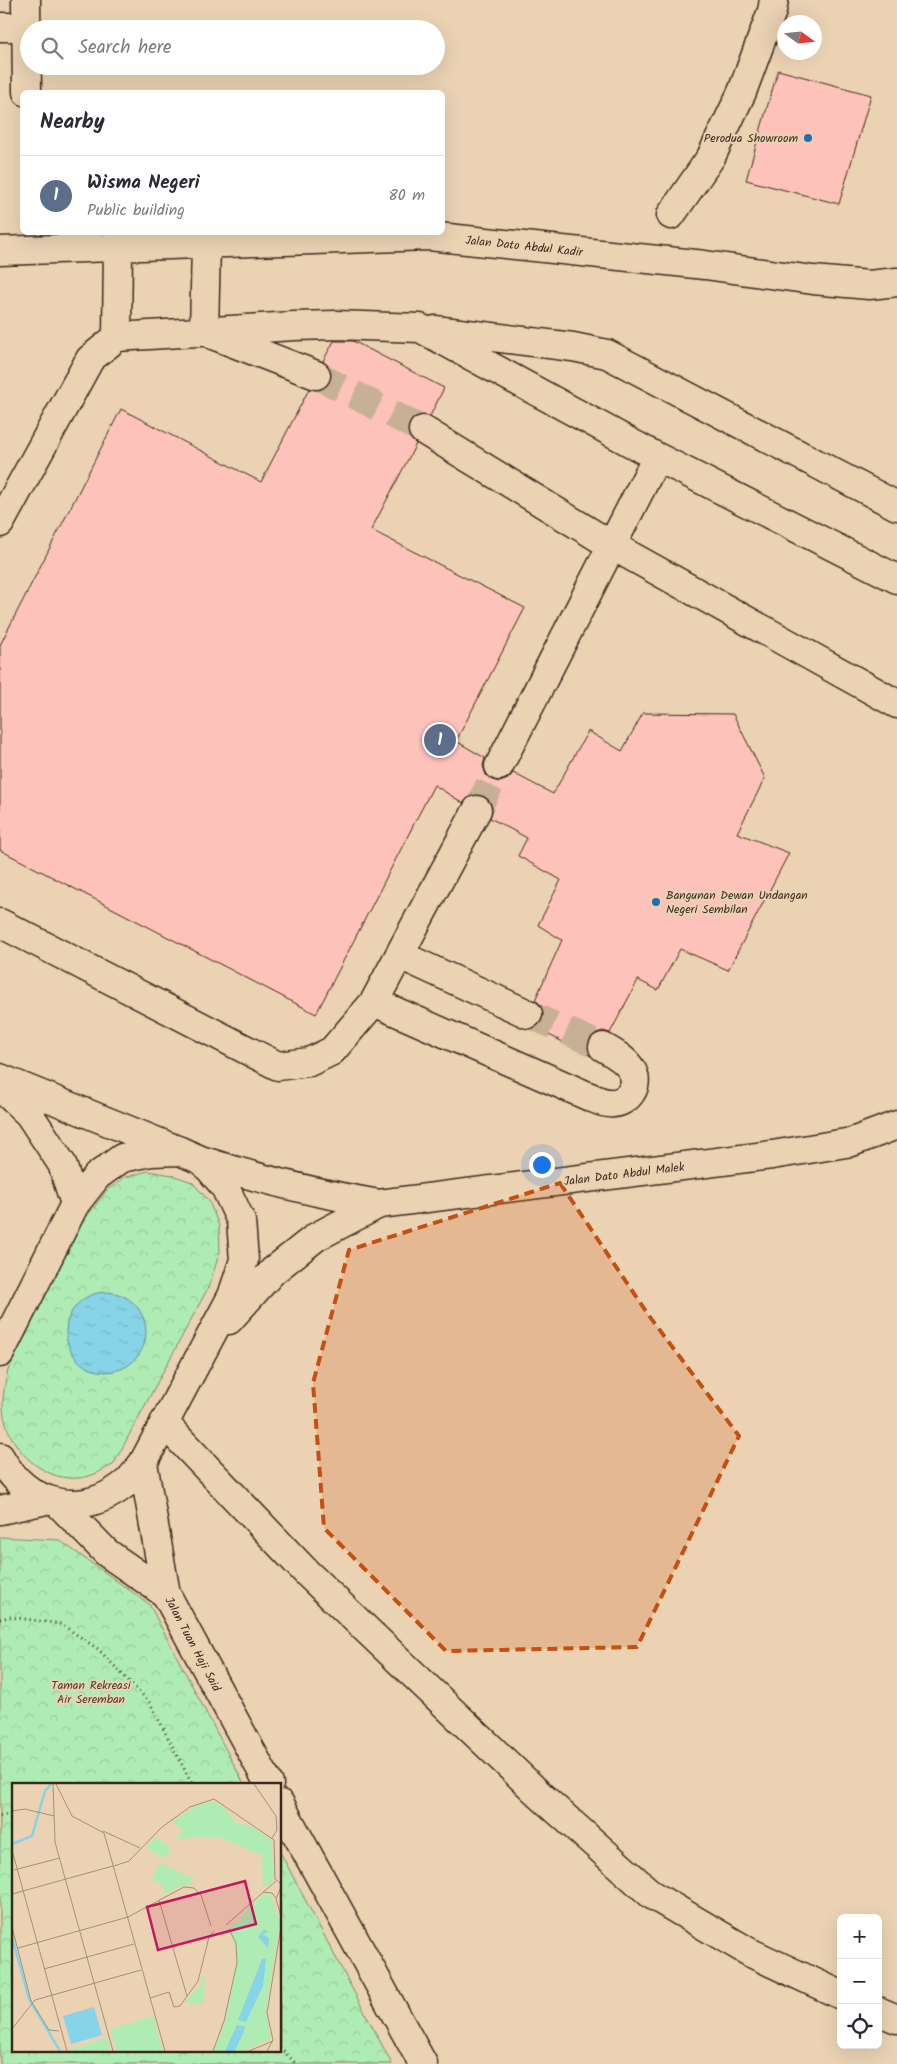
<!DOCTYPE html>
<html lang="en">
<head>
<meta charset="utf-8">
<style>
  :root { --surface:#fff; --page:#f2f2f3; --text:#2b2b33; --muted:#7c7c81; --line:#e1e1e2; --accent:#0b8043 }
  body { margin:0; font-family:Kalam,sans-serif; background:var(--page); color:var(--text) }
  .controls { position:absolute; right:15px; bottom:15px; display:grid; overflow:hidden; border-radius:8px; box-shadow:0 5px 20px #0002 }
  .controls button { width:45px; height:45px; display:grid; place-items:center; padding:0; border:0; border-bottom:1px solid var(--line); background:var(--surface); color:var(--text); font:25px sans-serif }
  .compass { position:absolute; left:777px; top:15px; width:45px; height:45px; border-radius:50%; background:var(--surface); box-shadow:0 5px 20px #0002; rotate:105deg }
  .you { position:absolute; left:541px; top:1164px; width:18px; height:18px; margin:-12px; border:4px solid #fff; border-radius:50%; background:#1a73e8; box-shadow:0 0 0 8px #1a73e833 }
  .badge { display:grid; place-items:center; width:32px; height:32px; border-radius:50%; background:var(--accent); color:#fff; font-size:16px; font-weight:700 }
  .pin { position:absolute; translate:-50% -50%; border:2px solid #fff; box-shadow:0 1px 5px #0006 }
  .list { margin:0; padding:0; list-style:none }
  h2 { display:flex; justify-content:space-between; align-items:center; height:65px; margin:0; padding:0 20px; font-size:21px }
  h2 small { font-size:16px; font-weight:400; color:var(--muted) }
  .list li { display:grid; grid-template-columns:32px 1fr auto; gap:15px; align-items:center; box-sizing:border-box; height:80px; padding:0 20px; border-top:1px solid var(--line) }
  .list b { display:block; font-size:19px; white-space:nowrap }
  .list p { margin:0; font-size:16px; white-space:nowrap; color:var(--muted) }
  .list em { font-size:16px; font-style:normal; color:var(--muted) }
  .icon { flex:none; width:28px; height:28px; fill:none; stroke:currentColor; stroke-width:2; stroke-linecap:round; stroke-linejoin:round }
  .map { position:relative; flex:none; width:897px; height:2064px; overflow:hidden }
  .search { position:absolute; background:var(--surface); box-shadow:0 5px 20px #0002; left:20px; top:20px; width:425px; height:55px; display:flex; align-items:center; gap:12px; box-sizing:border-box; padding:0 18px; border-radius:28px; color:var(--muted); font-size:19px }
  .panel { position:absolute; background:var(--surface); box-shadow:0 5px 20px #0002; left:20px; top:90px; width:425px; height:145px; border-radius:8px }
  .map>svg:first-child { display:block }
  .forest { fill:url(#forest-crowns); stroke:#758b68 }
  .water { fill:url(#water-ripples); stroke:#698f97 }
  .building { fill:#fdc2ba; stroke:#3b2a1e }
  .lines { fill:none; stroke-linecap:round; stroke-linejoin:round }
  .minor-tunnel { stroke:#c8b095; stroke-width:28; stroke-dasharray:28 14; stroke-linecap:butt }
  .minor-casing { stroke:#3b2a1e; stroke-width:31 }
  .major-casing { stroke:#3b2a1e; stroke-width:31 }
  .path { stroke:#3b2a1e; stroke-width:3; stroke-dasharray:1 4; stroke-linecap:butt }
  .minor { stroke:#ebd2b3; stroke-width:28 }
  .major { stroke:#ebd2b3; stroke-width:28 }
  .marked { fill:#c55010; fill-opacity:0.2; stroke:#c55010; stroke-width:4; stroke-dasharray:10 6; stroke-linejoin:round }
  .poi-dot { fill:#1f6fb2; stroke:#ebd2b3; stroke-width:2 }
  .labels { text-anchor:middle; stroke-width:4; stroke-linejoin:round; paint-order:stroke }
  .poi-label { font-size:12px; fill:#3b2a1e; stroke:#ebd2b3; text-anchor:end }
  .street-label { font-size:12px; fill:#3b2a1e; stroke:#ebd2b3 }
  .park-label { font-size:12px; fill:#473d2d; stroke:#ebd2b3 }
  .inset-river { fill:none; stroke:#87d3e7; stroke-width:2.5 }
  .inset-road { fill:none; stroke:#a58f77; stroke-width:1 }
  .view { fill:#c2185b; fill-opacity:0.15; stroke:#c2185b; stroke-width:2.5 }
  .inset-edge { fill:none; stroke:#3b2a1e; stroke-width:2.5 }
</style>
</head>
<body>
<div class="map">
<svg width="897" height="2064" viewBox="0 0 897 2064">
  <defs>
    <pattern id="forest-crowns" width="20" height="18" patternUnits="userSpaceOnUse" patternTransform="scale(1.25)"><rect width="20" height="18" fill="#afecb3"/><path d="M2 6a3 3 0 1 1 6 0M12 15a3 3 0 1 1 6 0" fill="none" stroke="#97cb9a"/></pattern>
    <pattern id="water-ripples" width="26" height="14" patternUnits="userSpaceOnUse" patternTransform="scale(1.25)"><rect width="26" height="14" fill="#87d3e7"/><path d="M2 4q2-2 4 0t4 0M15 11q2-2 4 0t4 0" fill="none" stroke="#75b5c6"/></pattern>
  </defs>
  <rect width="100%" height="100%" fill="#ebd2b3"/>
  <filter id="ink" filterUnits="userSpaceOnUse"><feTurbulence type="fractalNoise" baseFrequency=".02" numOctaves="2"/><feDisplacementMap in="SourceGraphic" scale="10" xChannelSelector="R" yChannelSelector="G"/><feConvolveMatrix kernelMatrix="1 2 1 2 8 2 1 2 1" color-interpolation-filters="sRGB"/></filter>
  <g filter="url(#ink)">
    <path class="forest" d="M 148,1171 L 172,1175 L 192,1182 L 209,1201 L 219,1226 L 220,1251 L 209,1286 L 113,1465 C 105,1468 97,1474 89,1476 C 53,1487 16,1457 6,1424 C 0,1406 4,1388 8,1370 L 82,1223 L 107,1190 L 126,1177 Z
      M 0,1537 L 59,1540 L 149,1604 L 244,1784 L 14,1784 L 14,2050 L 280,2050 L 280,1852 L 392,2064 L 0,2064 Z"/>
    <path class="water" d="M66 1332a40 40 0 1 1 80 0a40 40 0 1 1-80 0Z"/>
    <path class="building" d="M 778,70 L 871,95 L 839,204 L 746,180 Z
      M 334,341 L 353,341 L 444,388 L 430,416 L 416,416 L 409,422 L 407,429 L 409,437 L 416,444 L 371,530 L 525,608 L 456,741 L 485,758 L 483,766 L 486,775 L 492,780 L 500,782 L 508,779 L 513,773 L 553,794 L 588,731 L 622,751 L 643,713 L 733,714 L 765,778 L 737,833 L 789,853 L 728,970 L 680,949 L 658,990 L 638,980 L 610,1033 L 603,1031 L 596,1033 L 590,1039 L 587,1047 L 591,1056 L 535,1028 L 542,1021 L 544,1013 L 541,1005 L 535,1000 L 562,940 L 538,925 L 561,880 L 518,856 L 527,838 L 490,818 L 493,809 L 490,801 L 484,796 L 476,794 L 469,797 L 463,803 L 434,785 L 316,1014 L 0,850 L 0,645 L 121,409 L 261,482 L 309,389 L 319,390 L 325,387 L 330,381 L 331,372 L 323,361 Z"/>
    <g class="lines">
      <path class="minor-tunnel" d="M 316,375 L 423,430
        M 477,810 L 499,766
        M 528,1014 L 603,1047"/>
      <g class="minor-casing">
        <path id="minor" d="M 26,0 L 27,92
          M 0,27 L 27,27
          M 671,215 L 711,157 L 742,92 L 772,11 L 774,0
          M 0,251 L 429,236 L 705,265 L 813,280 L 869,285 L 897,282
          M 435,330 L 573,347 L 607,354 L 897,506
          M 204,332 L 206,244
          M 213,335 L 316,375
          M 117,337 L 118,247
          M 423,430 L 611,545 L 897,704
          M 0,523 L 90,359 L 117,337 L 294,326 L 336,325 L 420,328 L 657,457 L 897,579
          M 499,766 L 657,457
          M 0,923 L 278,1066 L 309,1062 L 332,1051 L 374,1002 L 477,810
          M 400,955 L 528,1014
          M 374,1002 L 590,1097 C 595,1099 603,1103 609,1103 C 627,1105 642,1085 631,1069 C 625,1059 613,1053 603,1047
          M 0,1078 L 180,1151
          M 0,1087 L 29,1114 L 62,1164 L 75,1204
          M 164,1423 L 308,1574 L 541,1796 L 652,1895 L 749,1952 L 841,1995
          M 878,2011 L 897,2019"/>
      </g>
      <g class="major-casing">
        <path id="major" d="M 204,1161 C 262,1180 319,1194 379,1204 L 772,1155 L 852,1142 L 897,1125
          M 229,1320 L 273,1271 L 316,1237 L 379,1204
          M 0,1353 L 75,1204 L 97,1176 L 122,1158 L 151,1152 L 180,1151 L 203,1161 L 225,1187 L 241,1221 L 244,1260 L 232,1296 L 143,1463 C 137,1470 132,1479 125,1484 C 80,1520 27,1505 0,1457
          M 143,1463 L 166,1594 L 269,1784
          M 59,1504 L 107,1553 L 166,1594
          M 0,1510 L 46,1500
          M 280,1804 L 423,2064"/>
      </g>
      <path class="path" d="M 0,1619 L 10,1617 L 61,1624 L 98,1649 L 150,1703 L 192,1784
        M 0,1816 L 14,1813
        M 280,2047 L 296,2064"/>
      <use href="#minor" class="minor"/>
      <use href="#major" class="major"/>
    </g>
  </g>
  <path class="marked" d="M 560,1183 L 647,1313 L 739,1436 L 637,1647 L 446,1651 L 324,1528 L 313,1383 L 349,1250 Z"/>
  <g class="poi-dot">
    <circle cx="808" cy="138" r="5"/>
    <circle cx="656" cy="902" r="5"/>
  </g>
  <g class="labels">
    <g class="poi-label">
      <text x="798" y="142">Perodua Showroom</text>
      <text x="666" y="899" text-anchor="start">Bangunan Dewan Undangan<tspan x="666" dy="14">Negeri Sembilan</tspan></text>
    </g>
    <g class="street-label">
      <text transform="translate(524 246) rotate(6)" y="4">Jalan Dato Abdul Kadir</text>
      <text transform="translate(624 1174) rotate(-7)" y="4">Jalan Dato Abdul Malek</text>
      <text transform="translate(193 1644) rotate(62)" y="4">Jalan Tuan Haji Said</text>
    </g>
    <g class="park-label">
      <text x="91" y="1689">Taman Rekreasi<tspan x="91" dy="14">Air Seremban</tspan></text>
    </g>
  </g>
  <g transform="translate(12 1783)">
    <rect width="269" height="269" fill="#ebd2b3"/>
    <path d="M 141,233 L 151,268 L 105,268 L 98,246 Z" fill="#afecb3"/>
    <path d="M 200,18 L 212,24 L 223,39 L 240,44 L 259,56 L 262,98 L 251,105 L 250,72 L 206,54 L 163,56 L 171,48 L 160,38 L 188,21 ZM 143,54 L 159,64 L 153,76 L 134,65 ZM 148,80 L 178,94 L 182,101 L 170,102 L 152,111 L 152,104 L 140,96 ZM 258,110 L 268,139 L 254,227 L 258,256 L 232,268 L 202,268 L 212,242 L 226,175 L 218,145 L 251,111 ZM 190,193 L 193,194 L 192,221 L 172,219 L 188,203 ZM 95,254 L 98,265 L 95,268 L 56,268 Z" fill="#afecb3"/>
    <path d="M 252,146 L 256,149 L 250,151 L 257,155 L 256,165 L 246,154 ZM 250,176 L 254,176 L 251,203 L 234,239 L 226,237 ZM 82,224 L 90,252 L 59,261 L 51,233 ZM 225,242 L 233,243 L 232,248 L 223,268 L 213,268 Z" fill="#87d3e7"/>
    <path class="inset-river" d="M 0,61 L 20,53 L 33,8 L 39,1M 0,154 L 17,216 L 48,268"/>
    <path class="inset-road" d="M 41,1 L 43,59 L 101,268M 44,1 L 60,33 L 92,50 L 153,268M 242,1 L 264,33 L 265,47 L 260,55M 0,28 L 13,26 L 42,33M 91,48 L 128,65M 0,67 L 55,268M 102,83 L 117,78 L 150,44 L 178,24 L 202,16 L 262,57 L 263,96 L 269,101M 2,87 L 48,75M 269,104 L 264,116 L 269,133M 251,109 L 260,110 L 264,115M 0,111 L 101,83M 147,117 L 175,213M 214,142 L 264,98M 0,144 L 19,218 L 37,247 L 47,248M 6,165 L 116,134 L 172,104 L 182,105 L 189,112 L 199,143M 32,186 L 122,161M 138,215 L 157,209 L 162,224 L 168,223 L 186,198 L 197,154 L 202,148M 0,246 L 23,217 L 129,187M 201,268 L 212,238 L 225,180 L 224,160 L 217,146M 237,268 L 261,258M 255,268 L 261,257 L 255,230 L 269,144"/>
    <path class="view" d="M 233,98 L 244,141 L 146,167 L 135,124 Z"/>
    <rect width="269" height="269" class="inset-edge"/>
  </g>
</svg>
<div class="controls">
<button>+</button>
<button>−</button>
<button><svg class="icon" aria-label="locate" viewBox="0 0 24 24"><circle cx="12" cy="12" r="6"/><path d="M12 2v4M12 18v4M2 12h4M18 12h4"/></svg></button>
</div>
<svg class="compass" viewBox="-18 -18 36 36"><path d="M0-13l5 13h-10z" fill="#e53935"/><path d="M0 13l5-13h-10z" fill="#7c7c81"/></svg>
<div class="you"></div>
<div class="pin badge" style="left:440px;top:740px;background:#5c6f8a">1</div>
<div class="search"><svg class="icon" aria-label="search" viewBox="0 0 24 24"><circle cx="10" cy="10" r="6"/><path d="M15 15l6 6"/></svg>Search here</div>
<section class="panel">
<h2>Nearby<small></small></h2>
<ul class="list">
<li><span class="badge" style="background:#5c6f8a">1</span><div><b>Wisma Negeri</b><p>Public building</p></div><em>80 m</em></li>
</ul>
</section>
</div>
</body>
</html>
